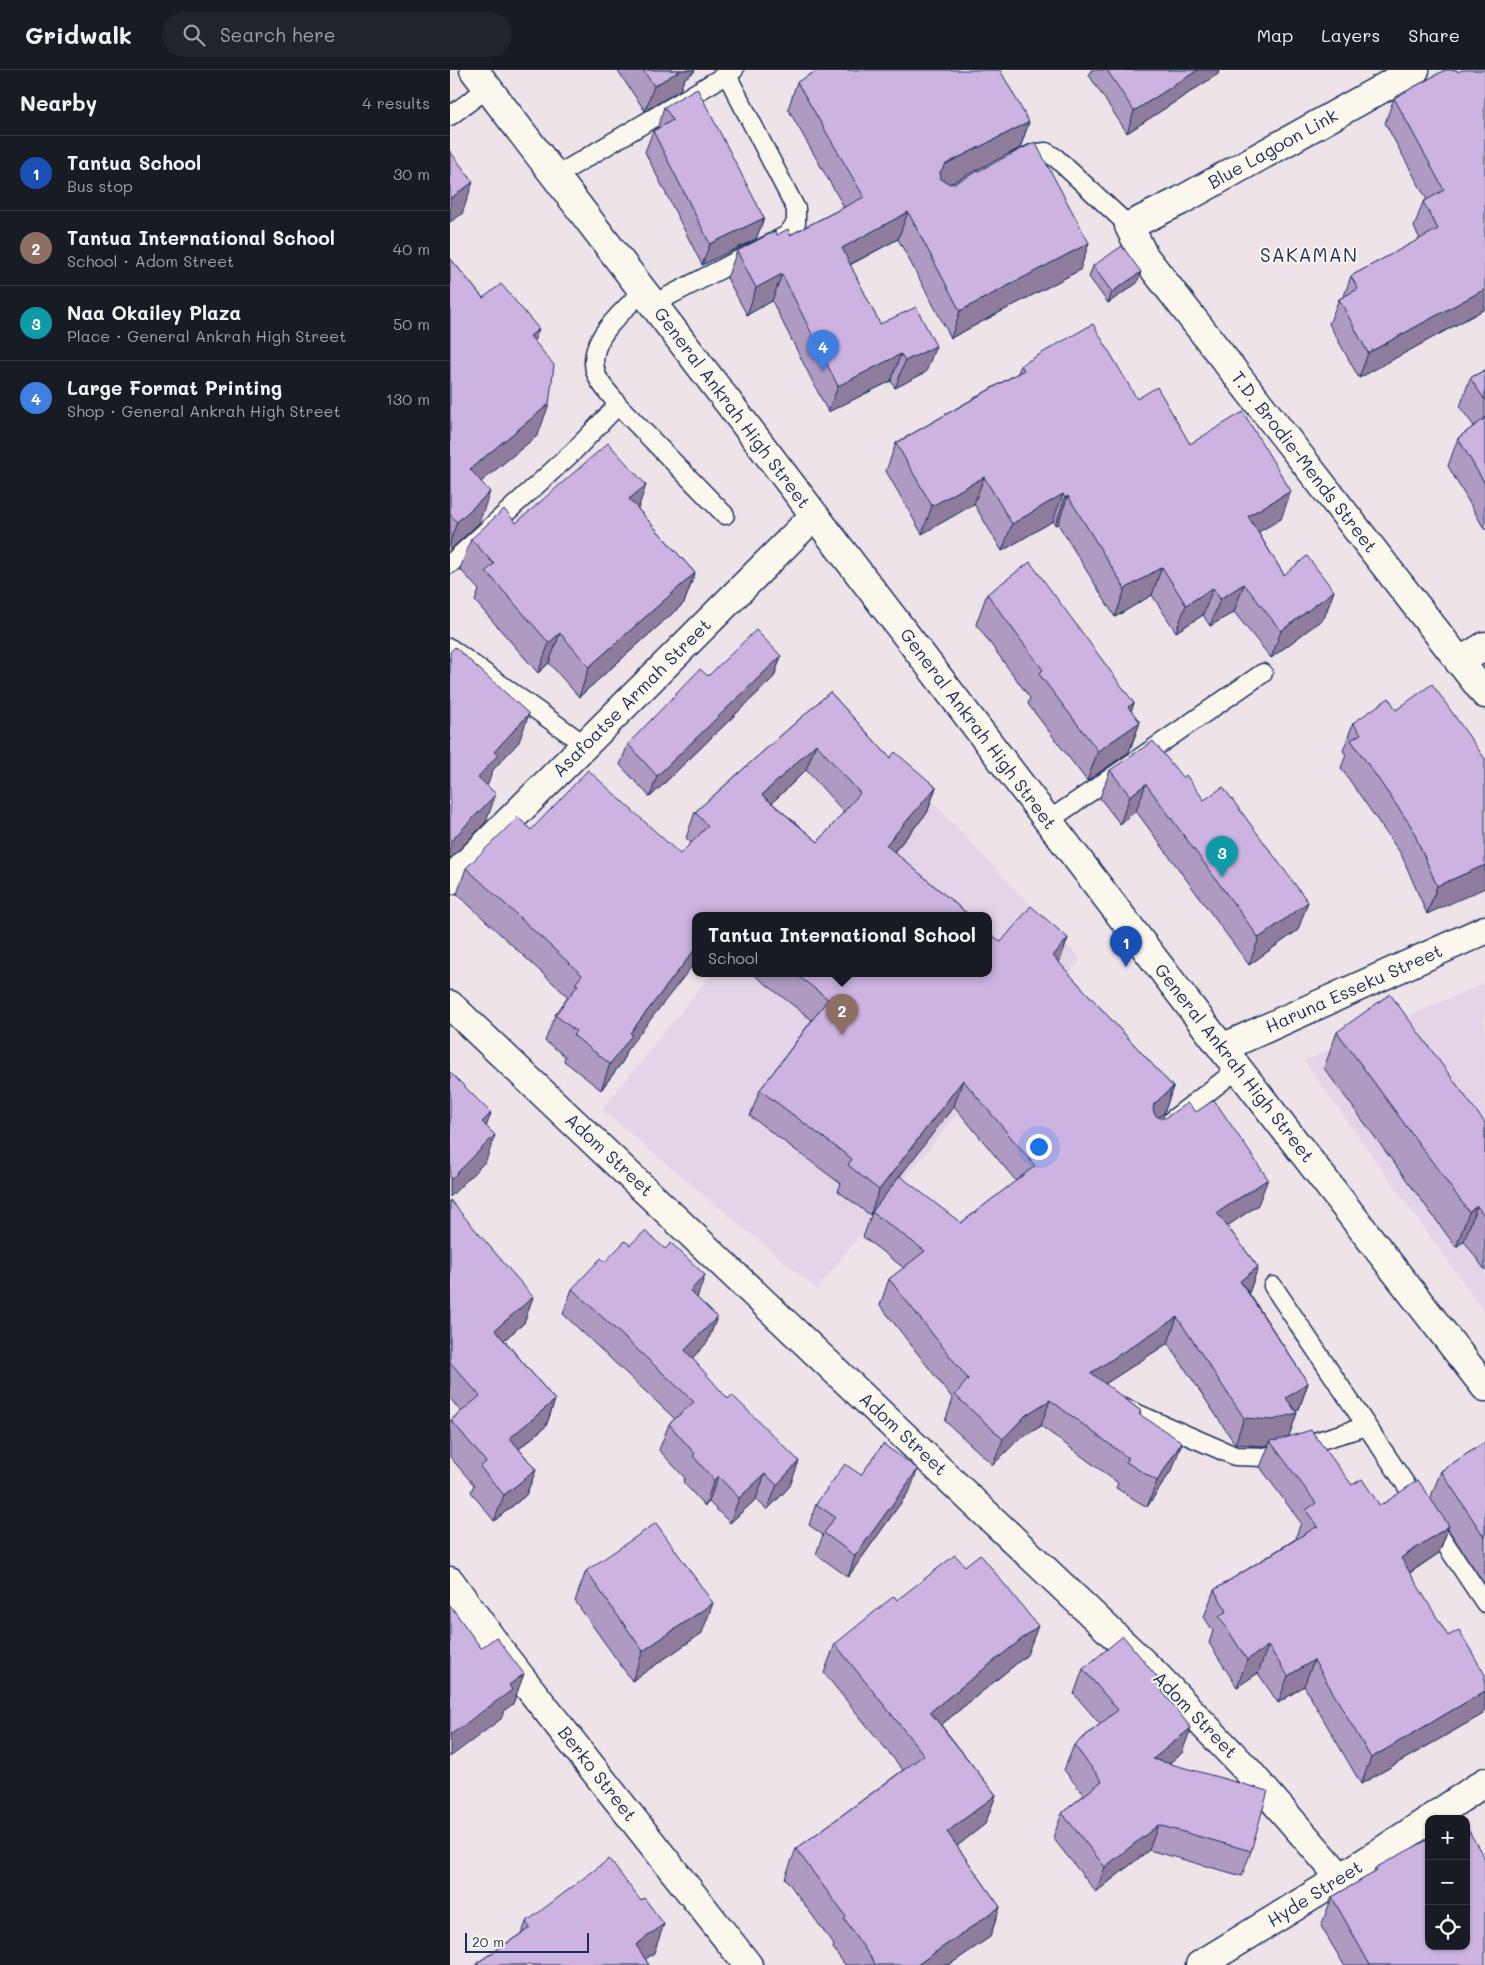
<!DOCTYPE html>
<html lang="en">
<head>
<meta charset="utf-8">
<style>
  :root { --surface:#171b24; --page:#20242c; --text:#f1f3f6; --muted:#9ea1a6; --line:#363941; --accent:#0f766e }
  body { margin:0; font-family:Mali,sans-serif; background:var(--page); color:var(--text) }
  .controls { position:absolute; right:15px; bottom:15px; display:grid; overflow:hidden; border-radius:10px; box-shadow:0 1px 4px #0004 }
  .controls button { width:45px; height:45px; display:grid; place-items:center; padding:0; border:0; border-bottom:1px solid var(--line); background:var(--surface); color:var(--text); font:25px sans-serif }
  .scale { position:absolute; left:15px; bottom:12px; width:124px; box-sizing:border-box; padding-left:5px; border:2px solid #1b2f5e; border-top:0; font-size:14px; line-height:18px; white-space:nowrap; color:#1b2f5e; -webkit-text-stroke:4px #fbf7ec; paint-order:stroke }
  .you { position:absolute; left:588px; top:1076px; width:18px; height:18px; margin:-12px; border:4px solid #fff; border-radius:50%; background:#1a73e8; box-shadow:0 0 0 8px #1a73e833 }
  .badge { display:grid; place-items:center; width:32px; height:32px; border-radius:50%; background:var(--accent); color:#fff; font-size:16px; font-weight:700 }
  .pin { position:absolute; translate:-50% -41px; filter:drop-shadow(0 1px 2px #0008) }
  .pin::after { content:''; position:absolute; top:26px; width:18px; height:15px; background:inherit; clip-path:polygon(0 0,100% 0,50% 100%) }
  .popup { position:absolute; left:242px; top:842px; width:300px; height:65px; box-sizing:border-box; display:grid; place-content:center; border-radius:10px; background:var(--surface); filter:drop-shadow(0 1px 4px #0005); font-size:16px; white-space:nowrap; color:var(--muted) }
  .popup b { font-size:19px; color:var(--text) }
  .popup::after { content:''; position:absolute; left:50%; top:100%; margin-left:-10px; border:10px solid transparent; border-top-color:var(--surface) }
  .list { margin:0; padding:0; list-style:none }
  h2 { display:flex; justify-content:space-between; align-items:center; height:65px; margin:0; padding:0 20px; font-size:21px }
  h2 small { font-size:16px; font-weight:400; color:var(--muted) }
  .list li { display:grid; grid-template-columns:32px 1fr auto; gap:15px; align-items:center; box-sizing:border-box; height:75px; padding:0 20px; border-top:1px solid var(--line) }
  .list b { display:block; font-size:19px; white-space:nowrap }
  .list p { margin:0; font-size:16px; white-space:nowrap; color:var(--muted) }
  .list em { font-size:16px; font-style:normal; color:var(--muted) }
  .icon { flex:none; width:28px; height:28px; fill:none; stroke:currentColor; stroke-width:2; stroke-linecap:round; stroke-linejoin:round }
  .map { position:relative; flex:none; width:1035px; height:1895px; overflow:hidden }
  header { display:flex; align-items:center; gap:30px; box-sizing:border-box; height:70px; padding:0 25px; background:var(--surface); border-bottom:1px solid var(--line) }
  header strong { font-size:24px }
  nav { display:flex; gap:28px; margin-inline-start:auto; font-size:18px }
  .search { width:350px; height:45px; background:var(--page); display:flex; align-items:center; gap:12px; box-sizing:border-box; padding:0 18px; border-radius:28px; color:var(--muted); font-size:19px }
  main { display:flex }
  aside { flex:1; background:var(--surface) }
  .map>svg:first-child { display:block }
  .built { fill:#e3d5e7 }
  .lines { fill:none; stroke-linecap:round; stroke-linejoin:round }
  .service-casing { stroke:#1b2f5e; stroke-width:21 }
  .minor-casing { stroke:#1b2f5e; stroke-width:31 }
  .secondary-casing { stroke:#1b2f5e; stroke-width:31 }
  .service { stroke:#fbf7ec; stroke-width:18 }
  .minor { stroke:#fbf7ec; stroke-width:28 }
  .secondary { stroke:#fbf7ec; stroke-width:28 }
  .wall { fill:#af9ac2; stroke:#1b2f5e; fill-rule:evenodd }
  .shaded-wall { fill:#8f7d9e; stroke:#1b2f5e }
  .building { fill:#ccb3e1; stroke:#1b2f5e; fill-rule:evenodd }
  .labels { text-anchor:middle; stroke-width:4; stroke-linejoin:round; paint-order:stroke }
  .street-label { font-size:18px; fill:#1b2f5e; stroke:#fbf7ec }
  .neighbourhood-label { font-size:19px; letter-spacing:1px; fill:#1b2f5e; stroke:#fbf7ec }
</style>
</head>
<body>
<header>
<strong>Gridwalk</strong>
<div class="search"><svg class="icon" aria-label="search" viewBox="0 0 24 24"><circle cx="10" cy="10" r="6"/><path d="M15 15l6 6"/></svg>Search here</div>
<nav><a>Map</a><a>Layers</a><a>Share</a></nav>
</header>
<main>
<aside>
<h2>Nearby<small>4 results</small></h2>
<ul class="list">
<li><span class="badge" style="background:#1a4fb4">1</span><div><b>Tantua School</b><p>Bus stop</p></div><em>30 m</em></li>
<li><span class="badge" style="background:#8d6e63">2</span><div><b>Tantua International School</b><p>School · Adom Street</p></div><em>40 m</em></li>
<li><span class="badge" style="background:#0f9aa8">3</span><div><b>Naa Okailey Plaza</b><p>Place · General Ankrah High Street</p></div><em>50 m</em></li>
<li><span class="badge" style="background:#3f7fe0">4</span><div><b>Large Format Printing</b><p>Shop · General Ankrah High Street</p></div><em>130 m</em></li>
</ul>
</aside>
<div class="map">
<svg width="1035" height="1895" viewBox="0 0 1035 1895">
  <rect width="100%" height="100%" fill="#ede3e9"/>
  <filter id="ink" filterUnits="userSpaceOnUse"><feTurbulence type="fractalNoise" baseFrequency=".02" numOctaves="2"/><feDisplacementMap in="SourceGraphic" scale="10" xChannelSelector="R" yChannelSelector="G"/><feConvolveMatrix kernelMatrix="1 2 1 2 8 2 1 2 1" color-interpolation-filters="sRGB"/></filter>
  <g filter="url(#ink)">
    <path class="built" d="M 441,688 L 631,889 L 367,1219 L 152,1040 L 261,904 L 538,904 L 538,846 L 309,846 Z
      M 1035,913 L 1035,1243 L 854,991 Z"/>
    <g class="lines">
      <g class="service-casing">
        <path id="service" d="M 0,46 L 38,18
          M 569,90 L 582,84 L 596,82 L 606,88 L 679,156
          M 104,107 L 284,0
          M 203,234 L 337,165 L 346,153 L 346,139 L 277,5
          M 168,335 L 275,445
          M 0,494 L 123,382 L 168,335 C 162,326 151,316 147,306 C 133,272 172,243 193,221
          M 0,578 L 135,675
          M 598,751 L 813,603
          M 722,1050 L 788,999
          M 823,1216 L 1035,1533
          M 674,1338 L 785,1386 L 815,1387 L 917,1356"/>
      </g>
      <g class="minor-casing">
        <path id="minor" d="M 965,0 L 730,131 L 679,156 L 694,186 L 1035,624
          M 1009,592 L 1035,576
          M 0,810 L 364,446
          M 0,935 L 707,1606 L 798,1701 L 891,1808
          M 772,978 L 1035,860
          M 0,1511 L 54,1586 L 298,1895
          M 980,1749 L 1035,1712
          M 750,1895 L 891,1808 L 979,1750"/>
      </g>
      <g class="secondary-casing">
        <path id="secondary" d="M 24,0 L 772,978 L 1035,1317"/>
      </g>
      <use href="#service" class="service"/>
      <use href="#minor" class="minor"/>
      <use href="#secondary" class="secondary"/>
    </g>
    <path class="wall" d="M 167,0 L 245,0 L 244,2 L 234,9 L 230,20 L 195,41 Z
      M 641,0 L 769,0 L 768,4 L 677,63 L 639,5 Z
      M 995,0 L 1035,239 L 909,308 L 879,254 L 889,229 L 894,226 L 901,206 L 970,169 L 964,157 L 973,132 L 977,130 L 935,53 L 944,28 Z
      M 347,12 L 579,52 L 570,78 L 499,114 L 630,200 L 501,268 L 448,169 L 400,195 L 430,254 L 476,302 L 445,318 L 441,311 L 378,342 L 322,231 L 297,245 L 277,208 L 287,181 L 327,165 L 340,165 L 394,137 L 338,39 Z
      M 214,37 L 314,148 L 306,169 L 252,195 L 195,82 L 203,61 L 207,59 Z
      M 0,188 L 33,228 L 84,271 L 88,365 L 31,411 L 29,453 L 0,480 Z
      M 643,196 L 687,213 L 658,233 L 639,207 Z
      M 571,295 L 687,329 L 831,449 L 808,462 L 834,505 L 884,521 L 874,548 L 821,588 L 784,542 L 760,556 L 753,545 L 726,562 L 702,525 L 665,547 L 608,454 L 605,455 L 603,451 L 552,481 L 524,434 L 472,464 L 436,401 L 446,373 L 568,303 Z
      M 1035,300 L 1035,460 L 998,396 L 1008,368 L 1024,356 L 1010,337 L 1020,308 Z
      M 188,439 L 245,503 L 234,533 L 129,627 L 99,593 L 88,603 L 25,531 L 29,520 L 10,499 L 21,469 L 66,453 Z
      M 537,524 L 684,633 L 681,641 L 690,652 L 679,682 L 637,711 L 578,634 L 580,628 L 526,554 Z
      M 331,586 L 324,607 L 200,727 L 170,695 L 178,674 L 258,606 Z
      M 380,622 L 440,688 L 486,717 L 477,743 L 444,782 L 520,846 L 246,846 L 176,981 L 173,991 L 151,1020 L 114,991 L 115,986 L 95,971 L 105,945 L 118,927 L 7,824 L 16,798 L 81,760 L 230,784 L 241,773 L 236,768 L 245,742 ZM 356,700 L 394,742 L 368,772 L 322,733 Z
      M 946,640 L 1035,689 L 977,844 L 951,784 L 891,698 L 896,685 L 893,681 L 903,653 Z
      M 660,700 L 733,708 L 848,860 L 799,895 L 686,741 L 670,754 L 650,728 Z
      M 618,868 L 609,893 L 723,1017 L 714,1043 L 709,1047 L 808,1135 L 777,1156 L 808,1197 L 799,1223 L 858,1313 L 849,1339 L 846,1341 L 847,1343 L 838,1367 L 930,1436 L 980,1429 L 991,1401 L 1035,1372 L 1035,1515 L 998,1459 L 989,1483 L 960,1503 L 1033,1644 L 911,1714 L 854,1616 L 828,1633 L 808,1603 L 787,1617 L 759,1573 L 763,1561 L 754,1547 L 764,1520 L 847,1468 L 846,1466 L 851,1453 L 810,1397 L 819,1375 L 814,1376 L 785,1374 L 718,1273 L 655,1314 L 691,1341 L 690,1344 L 723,1398 L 697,1437 L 666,1418 L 668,1413 L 591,1356 L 567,1371 L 543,1395 L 495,1351 L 503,1329 L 430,1235 L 439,1209 L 454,1198 L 413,1167 L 422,1143 L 420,1145 L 388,1121 L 391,1114 L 300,1046 L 310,1020 L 362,950 L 303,904 L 538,904 L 551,872 ZM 504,1036 L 566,1111 L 511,1153 L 448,1108 Z
      M 887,962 L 1035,1053 L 1035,1200 L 1014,1171 L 1006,1177 L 874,998 Z
      M 0,1130 L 74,1253 L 54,1270 L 105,1330 L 96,1356 L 69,1379 L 86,1400 L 76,1425 L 44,1451 L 21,1422 L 24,1415 L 0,1387 L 0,1352 L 1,1350 L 11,1342 L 0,1328 Z
      M 155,1192 L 247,1228 L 267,1247 L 257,1273 L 242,1288 L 340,1416 L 317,1440 L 306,1429 L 280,1453 L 259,1432 L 255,1436 L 233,1412 L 235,1408 L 209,1380 L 219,1354 L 225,1349 L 113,1244 L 122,1219 Z
      M 411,1405 L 460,1420 L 398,1507 L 366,1484 L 373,1465 L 359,1455 L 366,1434 Z
      M 136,1501 L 252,1563 L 182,1611 L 125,1531 Z
      M 447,1530 L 577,1585 L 491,1655 L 546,1725 L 535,1754 L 507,1776 L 550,1837 L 540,1867 L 499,1895 L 395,1895 L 383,1878 L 384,1875 L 335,1808 L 346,1779 L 453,1700 L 374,1603 L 385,1574 Z
      M 633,1599 L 716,1618 L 714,1623 L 732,1683 L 719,1693 L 801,1781 L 792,1806 L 699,1780 L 646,1822 L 603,1768 L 612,1743 L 634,1725 L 614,1700 L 624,1675 L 650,1654 L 624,1624 Z
      M 925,1798 L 1035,1895 L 894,1895 L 871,1856 L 882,1827 L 924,1803 Z
      M 76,1852 L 204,1883 L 195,1889 L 199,1895 L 26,1895 L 27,1893 L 72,1863 Z"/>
    <path class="shaded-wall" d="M 231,0 L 245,0 L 244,2 L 234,9 L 230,20 L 195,41 L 204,16 Z
      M 748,0 L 769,0 L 768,4 L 677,63 L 684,41 Z
      M 579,52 L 570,78 L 486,121 L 490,102 L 496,94 Z
      M 23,112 L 12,144 L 0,152 L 0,129 Z
      M 458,142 L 448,169 L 382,204 L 392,178 Z
      M 314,148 L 306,169 L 252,195 L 260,174 Z
      M 639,173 L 630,200 L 501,268 L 510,241 Z
      M 691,202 L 687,213 L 658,233 L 662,222 Z
      M 332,204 L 322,231 L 297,245 L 306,218 Z
      M 1035,219 L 1035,239 L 909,308 L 918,283 Z
      M 89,259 L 77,290 L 80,266 Z
      M 486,276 L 476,302 L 445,318 L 455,291 Z
      M 451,284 L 441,311 L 378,342 L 388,316 Z
      M 99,334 L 88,365 L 9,430 L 20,399 Z
      M 534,407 L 524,434 L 472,464 L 482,436 Z
      M 196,415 L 186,445 L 179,429 Z
      M 841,421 L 831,449 L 788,474 L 798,446 Z
      M 40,422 L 29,453 L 0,480 L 0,472 L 7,452 Z
      M 613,424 L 603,451 L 552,481 L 562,454 Z
      M 618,426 L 608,454 L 605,455 L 615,428 Z
      M 712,497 L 702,525 L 665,547 L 675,519 Z
      M 245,503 L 234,533 L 129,627 L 139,597 Z
      M 794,514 L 784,542 L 760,556 L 770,529 Z
      M 763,518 L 753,545 L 726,562 L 736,535 Z
      M 884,521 L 874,548 L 821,588 L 831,561 Z
      M 110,563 L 99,593 L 88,603 L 99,573 Z
      M 331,586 L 324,607 L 200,727 L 207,706 Z
      M 684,633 L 673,663 L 678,637 Z
      M 79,644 L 69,672 L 43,700 L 38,714 L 18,735 L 28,707 L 44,682 Z
      M 690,652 L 679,682 L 637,711 L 648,681 Z
      M 366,674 L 356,700 L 303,751 L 312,725 Z
      M 696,714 L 686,741 L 670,754 L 680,726 Z
      M 486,717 L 477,743 L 427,801 L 436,775 Z
      M 46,724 L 36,752 L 0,789 L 0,772 Z
      M 1035,795 L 1035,818 L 977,844 L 987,816 Z
      M 858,832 L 848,860 L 799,895 L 809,868 Z
      M 618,868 L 609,893 L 603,886 Z
      M 246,878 L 246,891 L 176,981 L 173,991 L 151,1020 L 160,994 L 180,963 Z
      M 513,1010 L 504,1036 L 420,1145 L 429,1120 Z
      M 723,1017 L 714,1043 L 694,1060 L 704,1034 Z
      M 41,1043 L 32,1069 L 32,1052 Z
      M 45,1065 L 36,1091 L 0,1127 L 0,1110 Z
      M 818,1109 L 808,1135 L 758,1169 L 767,1143 Z
      M 1027,1136 L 1014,1171 L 1006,1177 L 1019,1142 Z
      M 808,1197 L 799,1223 L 790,1211 Z
      M 255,1205 L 246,1231 L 240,1221 Z
      M 83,1227 L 74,1253 L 35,1286 L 45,1260 Z
      M 267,1247 L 257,1273 L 226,1305 L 235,1280 Z
      M 727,1247 L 718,1273 L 632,1329 L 641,1303 Z
      M 858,1313 L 849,1339 L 840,1345 L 847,1343 L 838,1369 L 822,1374 L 820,1371 L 819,1375 L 814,1376 L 785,1374 L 794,1348 L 836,1328 Z
      M 105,1330 L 96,1356 L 51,1394 L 60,1368 Z
      M 600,1330 L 591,1356 L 567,1371 L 543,1395 L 553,1369 L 576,1345 Z
      M 732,1372 L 723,1398 L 697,1437 L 707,1411 Z
      M 349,1391 L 340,1416 L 317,1440 L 327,1415 Z
      M 468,1399 L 460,1420 L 398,1507 L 405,1486 Z
      M 86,1400 L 76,1425 L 44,1451 L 54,1425 Z
      M 315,1404 L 306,1429 L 280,1453 L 289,1428 Z
      M 268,1406 L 259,1432 L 255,1436 L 264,1410 Z
      M 999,1456 L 989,1483 L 941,1515 L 951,1488 Z
      M 263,1533 L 252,1563 L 182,1611 L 193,1581 Z
      M 588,1556 L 577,1585 L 470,1672 L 480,1642 Z
      M 818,1576 L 808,1603 L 787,1617 L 797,1590 Z
      M 864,1590 L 854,1616 L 828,1633 L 838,1606 Z
      M 74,1604 L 63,1634 L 55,1640 L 51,1649 L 0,1687 L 0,1665 L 59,1615 Z
      M 1035,1621 L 1035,1637 L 1033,1644 L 911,1714 L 921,1688 Z
      M 741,1658 L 732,1683 L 694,1713 L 703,1689 Z
      M 546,1725 L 535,1754 L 487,1792 L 497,1762 Z
      M 708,1755 L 699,1780 L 646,1822 L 655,1797 Z
      M 550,1837 L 540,1867 L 499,1895 L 467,1895 Z
      M 214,1854 L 204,1883 L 188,1895 L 186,1875 Z"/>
    <path class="building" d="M 193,0 L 231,0 L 204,16 Z
      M 368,0 L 550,0 L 579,52 L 496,94 L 490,102 L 491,109 L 500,114 L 505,113 L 585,72 L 639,173 L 510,241 L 458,142 L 392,178 L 430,254 L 466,237 L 486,276 L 455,291 L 451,284 L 388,316 L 332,204 L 306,218 L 287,181 L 325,161 L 327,165 L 338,159 L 340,165 L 414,127 L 347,12 Z
      M 657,0 L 748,0 L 684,41 Z
      M 995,0 L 1007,0 L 1008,2 L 1012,0 L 1035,0 L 1035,219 L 918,283 L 889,229 L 908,219 L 901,206 L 988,159 L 973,132 L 994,120 L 944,28 Z
      M 247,18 L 314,148 L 260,174 L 203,61 L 223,50 L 214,37 Z
      M 0,81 L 23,112 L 0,129 Z
      M 672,176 L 691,202 L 662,222 L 643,196 Z
      M 0,188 L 33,228 L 51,214 L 89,259 L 80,266 L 104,295 L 99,334 L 20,399 L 40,422 L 7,452 L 0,444 Z
      M 643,254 L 687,329 L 707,317 L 740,374 L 793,342 L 841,421 L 798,446 L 834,505 L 857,486 L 884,521 L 831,561 L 794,514 L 770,529 L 763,518 L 736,535 L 712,497 L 675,519 L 618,426 L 615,428 L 613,424 L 562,454 L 534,407 L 482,436 L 446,373 L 574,300 L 571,295 Z
      M 1035,300 L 1035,330 L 1020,308 Z
      M 1035,348 L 1035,414 L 1008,368 Z
      M 158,373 L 196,415 L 179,429 L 245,503 L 139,597 L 110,563 L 99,573 L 36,501 L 44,494 L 21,469 L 54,439 L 66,453 Z
      M 580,492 L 684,633 L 678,637 L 690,652 L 648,681 L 589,604 L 593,600 L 537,524 Z
      M 306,560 L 331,586 L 207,706 L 178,674 L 250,599 L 258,606 Z
      M 5,577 L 79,644 L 44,682 L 48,685 L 28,707 L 46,724 L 0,772 L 0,582 Z
      M 982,614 L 1035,689 L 1035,795 L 987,816 L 961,756 L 901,670 L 911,664 L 903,653 L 939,628 L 946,640 Z
      M 380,622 L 440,688 L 445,682 L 486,717 L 436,775 L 520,846 L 272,846 L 271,845 L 270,846 L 246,846 L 246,878 L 180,963 L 182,965 L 160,994 L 123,965 L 126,961 L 105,945 L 128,915 L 125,914 L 132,905 L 16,798 L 68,747 L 81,760 L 138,700 L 230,784 L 258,756 L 245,742 ZM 366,674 L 410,723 L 368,772 L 312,725 Z
      M 703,671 L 733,708 L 736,705 L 754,730 L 773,717 L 858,832 L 809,868 L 696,714 L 680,726 L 660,700 Z
      M 581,836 L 618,868 L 603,886 L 723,1017 L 704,1034 L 703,1040 L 705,1045 L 710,1048 L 715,1048 L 737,1033 L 746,1042 L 764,1030 L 818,1109 L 767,1143 L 808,1197 L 790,1211 L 858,1313 L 836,1328 L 847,1343 L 823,1350 L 794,1348 L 727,1247 L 641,1303 L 691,1341 L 689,1344 L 732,1372 L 707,1411 L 676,1392 L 678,1388 L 600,1330 L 576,1345 L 553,1369 L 505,1325 L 518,1309 L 439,1209 L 475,1181 L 422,1142 L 450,1106 L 511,1153 L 585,1096 L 513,1010 L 429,1120 L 398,1095 L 402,1089 L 310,1020 L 378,929 L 346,904 L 538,904 L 538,862 L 551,872 Z
      M 940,924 L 1035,1053 L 1035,1147 L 1027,1136 L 1019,1142 L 887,962 Z
      M 0,1002 L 41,1043 L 32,1052 L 45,1065 L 0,1110 Z
      M 0,1130 L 83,1227 L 45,1260 L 105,1330 L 60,1368 L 86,1400 L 54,1425 L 30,1397 L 36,1392 L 1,1350 L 30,1326 L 0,1292 Z
      M 195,1161 L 215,1179 L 221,1173 L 255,1205 L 240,1221 L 267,1247 L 235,1280 L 278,1329 L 282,1325 L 349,1391 L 327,1415 L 315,1404 L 289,1428 L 268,1406 L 264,1410 L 243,1386 L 245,1384 L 219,1354 L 244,1332 L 122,1219 L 151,1188 L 155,1192 L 175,1171 L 180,1175 Z
      M 861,1360 L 902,1415 L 912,1409 L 930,1436 L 968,1410 L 999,1456 L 951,1488 L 998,1566 L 1009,1560 L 1035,1605 L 1035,1621 L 921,1688 L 864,1590 L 838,1606 L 818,1576 L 797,1590 L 769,1546 L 777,1541 L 764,1520 L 866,1457 L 868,1458 L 856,1440 L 866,1433 L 820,1371 L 828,1370 Z
      M 1035,1372 L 1035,1468 L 991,1401 Z
      M 433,1374 L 468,1399 L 405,1486 L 374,1463 L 385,1447 L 366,1434 L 395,1394 L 411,1405 Z
      M 206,1453 L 263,1533 L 193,1581 L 136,1501 Z
      M 530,1484 L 588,1556 L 480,1642 L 546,1725 L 497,1762 L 550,1837 L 467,1895 L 426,1895 L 394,1849 L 396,1847 L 346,1779 L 474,1685 L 385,1574 L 444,1526 L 447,1530 L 505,1485 L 515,1496 Z
      M 0,1535 L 31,1578 L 46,1567 L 74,1604 L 59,1615 L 62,1620 L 0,1665 Z
      M 673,1566 L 716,1618 L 712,1621 L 741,1658 L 703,1689 L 818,1721 L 801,1781 L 708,1755 L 655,1797 L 612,1743 L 652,1711 L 624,1675 L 668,1640 L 633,1599 Z
      M 1016,1756 L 1035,1789 L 1035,1895 L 920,1895 L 882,1827 L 927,1801 L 925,1798 L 979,1769 L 979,1876 L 1016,1876 Z
      M 159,1789 L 191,1831 L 194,1828 L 214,1854 L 186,1875 L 199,1895 L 28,1895 L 27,1893 L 80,1858 L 76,1852 Z"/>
  </g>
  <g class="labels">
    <g class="street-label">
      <text transform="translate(823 79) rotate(-29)" y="6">Blue Lagoon Link</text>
      <text transform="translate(282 338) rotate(53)" y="6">General Ankrah High Street</text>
      <text transform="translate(854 392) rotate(52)" y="6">T.D. Brodie-Mends Street</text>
      <text transform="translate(182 628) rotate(-45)" y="6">Asafoatse Armah Street</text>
      <text transform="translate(528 659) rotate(53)" y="6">General Ankrah High Street</text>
      <text transform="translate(904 919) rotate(-24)" y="6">Haruna Esseku Street</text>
      <text transform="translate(784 993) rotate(52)" y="6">General Ankrah High Street</text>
      <text transform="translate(159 1085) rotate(43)" y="6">Adom Street</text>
      <text transform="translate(453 1364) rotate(43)" y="6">Adom Street</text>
      <text transform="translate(745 1645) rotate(46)" y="6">Adom Street</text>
      <text transform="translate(147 1704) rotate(52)" y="6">Berko Street</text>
      <text transform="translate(865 1824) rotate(-32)" y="6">Hyde Street</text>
    </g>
    <g class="neighbourhood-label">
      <text x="859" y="192">SAKAMAN</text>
    </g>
  </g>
</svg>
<div class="controls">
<button>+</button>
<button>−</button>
<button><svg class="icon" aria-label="locate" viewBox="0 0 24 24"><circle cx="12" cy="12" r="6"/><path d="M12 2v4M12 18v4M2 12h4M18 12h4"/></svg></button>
</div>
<div class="scale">20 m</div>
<div class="you"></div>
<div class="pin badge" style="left:676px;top:897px;background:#1a4fb4">1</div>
<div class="pin badge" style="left:392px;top:965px;background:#8d6e63">2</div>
<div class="popup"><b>Tantua International School</b>School</div>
<div class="pin badge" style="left:772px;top:807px;background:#0f9aa8">3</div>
<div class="pin badge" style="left:373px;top:301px;background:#3f7fe0">4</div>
</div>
</main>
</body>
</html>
